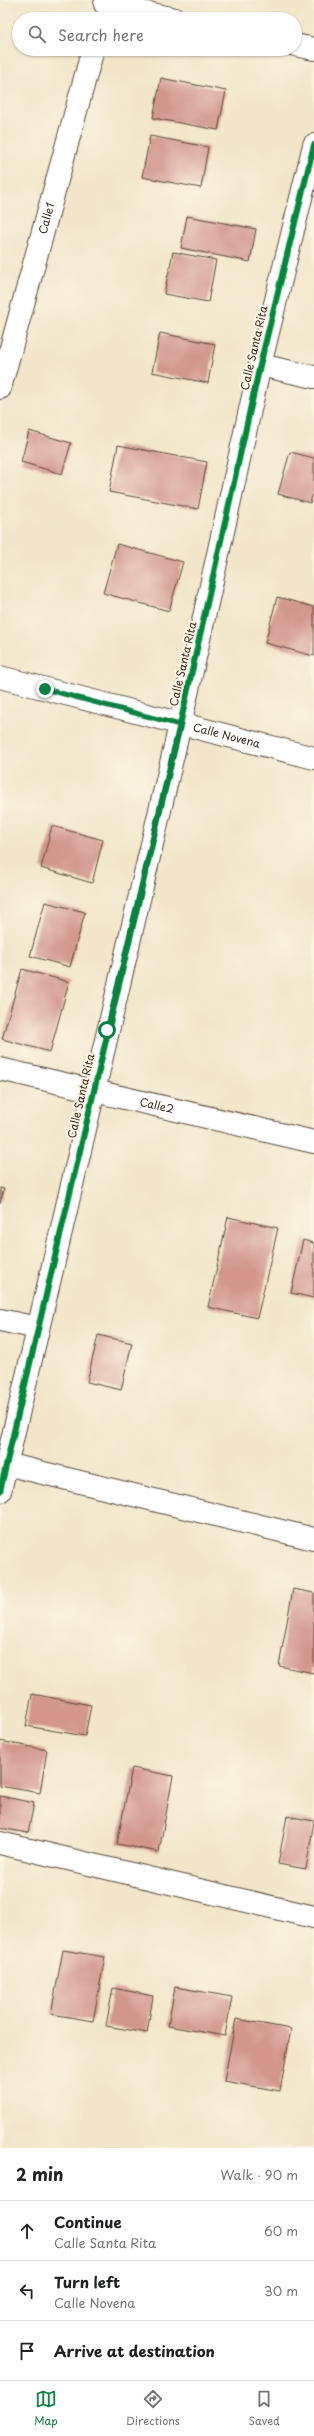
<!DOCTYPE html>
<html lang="en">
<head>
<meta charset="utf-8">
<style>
  :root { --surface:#fff; --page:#f2f2f2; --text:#202124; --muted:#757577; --line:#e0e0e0; --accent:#0b8043 }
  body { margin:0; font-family:"Playpen Sans",sans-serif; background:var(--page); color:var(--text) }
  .stop { position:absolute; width:12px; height:12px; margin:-9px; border:3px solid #0b8043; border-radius:50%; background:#fff }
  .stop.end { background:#0b8043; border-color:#fff; box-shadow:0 1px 4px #0008 }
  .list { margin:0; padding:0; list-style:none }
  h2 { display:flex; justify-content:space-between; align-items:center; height:52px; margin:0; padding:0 16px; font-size:17px }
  h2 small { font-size:13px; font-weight:400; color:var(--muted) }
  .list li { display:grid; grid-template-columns:26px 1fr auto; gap:12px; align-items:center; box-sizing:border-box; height:60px; padding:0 16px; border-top:1px solid var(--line) }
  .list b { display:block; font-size:15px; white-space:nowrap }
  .list p { margin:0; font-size:13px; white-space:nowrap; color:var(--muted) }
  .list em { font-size:13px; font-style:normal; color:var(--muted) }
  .icon { flex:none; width:22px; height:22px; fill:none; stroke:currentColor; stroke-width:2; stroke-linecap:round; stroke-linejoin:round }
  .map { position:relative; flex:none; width:314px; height:2148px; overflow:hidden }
  .search { position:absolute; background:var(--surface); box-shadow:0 1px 3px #0004; left:12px; right:12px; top:12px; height:44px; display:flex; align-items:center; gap:10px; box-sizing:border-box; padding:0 14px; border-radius:22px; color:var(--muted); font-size:15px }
  .sheet { height:232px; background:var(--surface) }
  nav { display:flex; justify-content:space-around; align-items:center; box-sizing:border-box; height:56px; border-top:1px solid var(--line); background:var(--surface); font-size:11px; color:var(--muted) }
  nav a { display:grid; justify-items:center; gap:2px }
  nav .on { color:var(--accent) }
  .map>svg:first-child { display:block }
  .building { fill:#d2968d }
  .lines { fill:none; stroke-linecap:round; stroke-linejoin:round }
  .minor-casing { stroke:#564638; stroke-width:24 }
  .minor { stroke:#fff; stroke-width:22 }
  .cycleway-casing { stroke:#fcf5e5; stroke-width:8 }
  .cycleway { stroke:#00873e; stroke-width:6 }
  .route { stroke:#0b8043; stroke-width:5 }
  .labels { text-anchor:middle; stroke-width:4; stroke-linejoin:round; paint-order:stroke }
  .street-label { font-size:11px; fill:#3b2a1e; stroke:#fcf5e5 }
</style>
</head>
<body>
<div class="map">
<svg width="314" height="2148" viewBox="0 0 314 2148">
  <rect width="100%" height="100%" fill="#fcf5e5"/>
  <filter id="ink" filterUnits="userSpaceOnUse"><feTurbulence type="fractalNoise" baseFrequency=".025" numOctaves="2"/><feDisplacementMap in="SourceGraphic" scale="8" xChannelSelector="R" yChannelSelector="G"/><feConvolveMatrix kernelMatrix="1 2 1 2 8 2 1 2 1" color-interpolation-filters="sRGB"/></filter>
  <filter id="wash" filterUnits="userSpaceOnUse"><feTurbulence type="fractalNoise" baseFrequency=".012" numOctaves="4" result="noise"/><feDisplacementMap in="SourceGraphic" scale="16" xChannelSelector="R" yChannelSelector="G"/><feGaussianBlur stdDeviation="0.9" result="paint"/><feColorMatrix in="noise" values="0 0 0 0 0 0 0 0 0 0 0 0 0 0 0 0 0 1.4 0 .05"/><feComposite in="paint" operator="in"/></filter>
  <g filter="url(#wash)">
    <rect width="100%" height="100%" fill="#f2e5c9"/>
    <g id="blocks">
      <path class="building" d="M 161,78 L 226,91 L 218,130 L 153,118 Z
        M 150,136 L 208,147 L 201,188 L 142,177 Z
        M 187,216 L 256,229 L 250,262 L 181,248 Z
        M 173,252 L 216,260 L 208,302 L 164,294 Z
        M 160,333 L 215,344 L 208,383 L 152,372 Z
        M 29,431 L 71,443 L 62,474 L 21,462 Z
        M 118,445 L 207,462 L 198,509 L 109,492 Z
        M 290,452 L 314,458 L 314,489 L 310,503 L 278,494 Z
        M 117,544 L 183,562 L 169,611 L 103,593 Z
        M 277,597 L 314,607 L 314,656 L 265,643 Z
        M 52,826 L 103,840 L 92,883 L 41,868 Z
        M 45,902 L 85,912 L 70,967 L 30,956 Z
        M 22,969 L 69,982 L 50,1052 L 2,1039 Z
        M 0,1188 L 4,1189 L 0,1203 Z
        M 228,1217 L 278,1228 L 257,1318 L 208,1307 Z
        M 303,1240 L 314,1243 L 314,1298 L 291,1293 Z
        M 98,1335 L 132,1343 L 121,1390 L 87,1382 Z
        M 293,1589 L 314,1593 L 314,1673 L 279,1666 Z
        M 32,1694 L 91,1705 L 85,1736 L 26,1726 Z
        M 0,1741 L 47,1750 L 40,1793 L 0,1786 Z
        M 132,1768 L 173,1776 L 159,1852 L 117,1844 Z
        M 0,1796 L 34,1803 L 28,1833 L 0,1828 Z
        M 287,1816 L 314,1821 L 306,1869 L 278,1864 Z
        M 63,1950 L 105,1957 L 93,2021 L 51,2014 Z
        M 175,1987 L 232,1997 L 225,2036 L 168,2026 Z
        M 113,1988 L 153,1996 L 147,2033 L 106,2026 Z
        M 236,2019 L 291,2029 L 280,2091 L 224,2081 Z"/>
    </g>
  </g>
  <g filter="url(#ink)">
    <use href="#blocks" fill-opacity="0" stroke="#564638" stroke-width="1"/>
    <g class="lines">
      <g class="minor-casing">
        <g id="minor">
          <path d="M 105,4 L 175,19"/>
          <path d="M 295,45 L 314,49"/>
          <path d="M 260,365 L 314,377"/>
          <path id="s1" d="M 0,388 L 93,49"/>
          <path id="s2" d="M 0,677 L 314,758"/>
          <path id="s3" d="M 0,1069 L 314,1142"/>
          <path d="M 0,1320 L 38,1328"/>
          <path d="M 6,1464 L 314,1539"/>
          <path d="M 0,1491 L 180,725 L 260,365 L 314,145"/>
          <path d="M 0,1843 L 314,1917"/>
        </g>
      </g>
      <use href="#minor" class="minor"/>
      <g class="cycleway-casing">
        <path id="cycleway" d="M 0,1491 L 180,725 L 260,365 L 314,145"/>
      </g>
      <use href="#cycleway" class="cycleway"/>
    </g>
  </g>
  <g class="lines" filter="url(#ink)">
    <path class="route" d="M 45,689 L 180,725 L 107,1030"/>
  </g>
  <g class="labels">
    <g class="street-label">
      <text dy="4" stroke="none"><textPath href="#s1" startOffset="176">Calle1</textPath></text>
      <text transform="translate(254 348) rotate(-77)" y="4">Calle Santa Rita</text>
      <text transform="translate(183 664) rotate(-77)" y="4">Calle Santa Rita</text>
      <text dy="4" stroke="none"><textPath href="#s2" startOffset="234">Calle Novena</textPath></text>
      <text transform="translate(81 1096) rotate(-77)" y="4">Calle Santa Rita</text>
      <text dy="4" stroke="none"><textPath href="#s3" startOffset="161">Calle2</textPath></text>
    </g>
  </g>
</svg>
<div class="stop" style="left:107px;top:1030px"></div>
<div class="stop end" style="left:45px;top:689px"></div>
<div class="search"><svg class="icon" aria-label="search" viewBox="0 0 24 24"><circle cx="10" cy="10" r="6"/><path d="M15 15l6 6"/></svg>Search here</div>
</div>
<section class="sheet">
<h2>2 min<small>Walk · 90 m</small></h2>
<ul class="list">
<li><svg class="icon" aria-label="ahead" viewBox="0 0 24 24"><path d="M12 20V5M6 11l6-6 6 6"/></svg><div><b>Continue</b><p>Calle Santa Rita</p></div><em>60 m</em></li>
<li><svg class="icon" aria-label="left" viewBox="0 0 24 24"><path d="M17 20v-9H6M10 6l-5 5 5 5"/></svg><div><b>Turn left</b><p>Calle Novena</p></div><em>30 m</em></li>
<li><svg class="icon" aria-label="arrive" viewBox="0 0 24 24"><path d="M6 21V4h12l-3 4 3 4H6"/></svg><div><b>Arrive at destination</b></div></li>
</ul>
</section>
<nav>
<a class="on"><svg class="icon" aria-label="map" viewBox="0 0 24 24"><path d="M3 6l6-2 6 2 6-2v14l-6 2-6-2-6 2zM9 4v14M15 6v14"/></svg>Map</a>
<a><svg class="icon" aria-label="directions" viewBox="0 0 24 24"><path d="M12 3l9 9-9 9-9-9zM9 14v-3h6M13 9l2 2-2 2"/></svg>Directions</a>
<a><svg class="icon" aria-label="saved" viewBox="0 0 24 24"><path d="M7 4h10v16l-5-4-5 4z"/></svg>Saved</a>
</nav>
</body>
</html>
